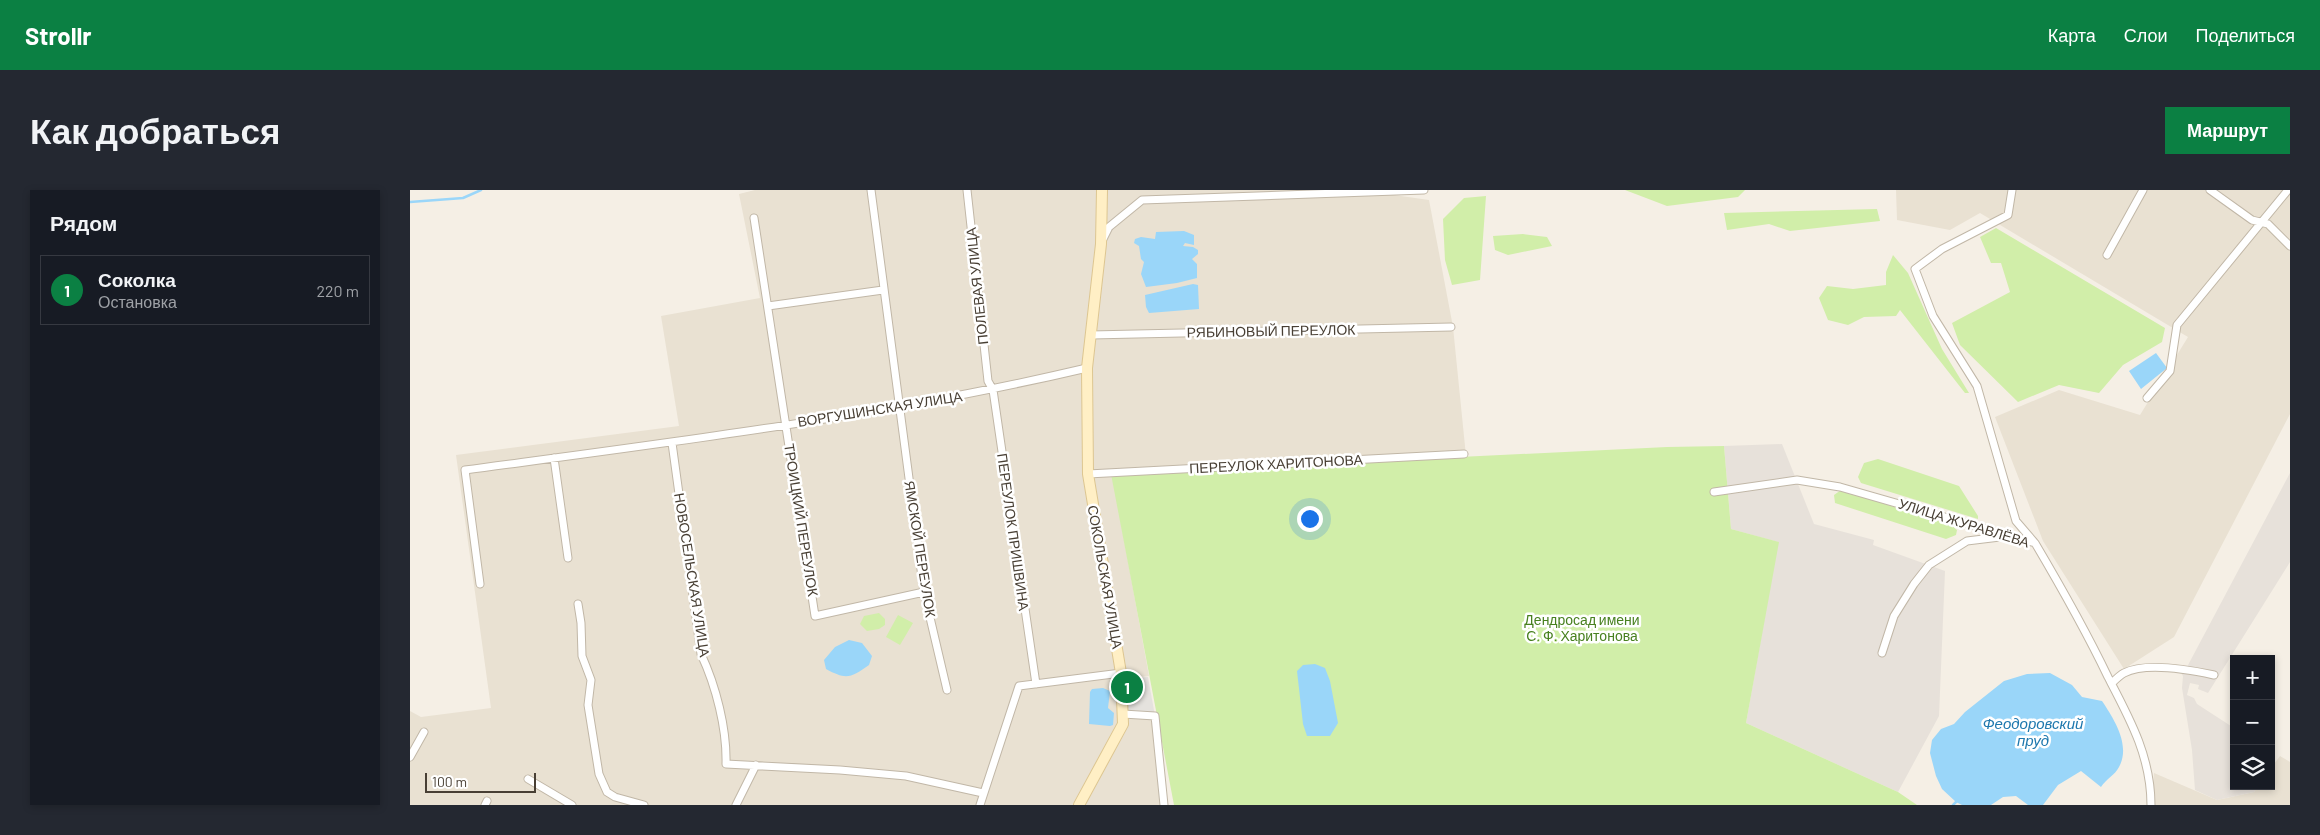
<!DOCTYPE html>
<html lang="ru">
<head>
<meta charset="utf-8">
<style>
  :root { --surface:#171b24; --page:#242831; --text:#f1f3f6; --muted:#9ea1a6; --line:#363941; --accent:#0b8043 }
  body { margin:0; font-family:Barlow,sans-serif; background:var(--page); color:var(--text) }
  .controls { position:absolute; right:15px; bottom:15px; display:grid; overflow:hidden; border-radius:0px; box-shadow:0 2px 8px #0003 }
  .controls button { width:45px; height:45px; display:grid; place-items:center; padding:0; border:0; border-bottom:1px solid var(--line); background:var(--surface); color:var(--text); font:25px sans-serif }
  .scale { position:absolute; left:15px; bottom:12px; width:111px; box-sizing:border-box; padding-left:5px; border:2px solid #483f34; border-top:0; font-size:14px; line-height:18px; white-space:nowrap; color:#483f34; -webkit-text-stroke:4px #fff; paint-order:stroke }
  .you { position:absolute; left:899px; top:328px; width:18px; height:18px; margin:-12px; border:4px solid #fff; border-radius:50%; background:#1a73e8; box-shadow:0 0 0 8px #1a73e833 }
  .badge { display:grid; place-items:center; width:32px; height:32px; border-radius:50%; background:var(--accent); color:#fff; font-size:16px; font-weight:700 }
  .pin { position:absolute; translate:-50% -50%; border:2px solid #fff; box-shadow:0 1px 5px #0006 }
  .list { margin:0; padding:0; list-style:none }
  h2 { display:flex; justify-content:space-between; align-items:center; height:65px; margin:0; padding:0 20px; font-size:21px }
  h2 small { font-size:16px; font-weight:400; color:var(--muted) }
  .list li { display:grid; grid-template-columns:32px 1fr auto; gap:15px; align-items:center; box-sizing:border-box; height:70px; margin:0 10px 10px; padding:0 10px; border:1px solid var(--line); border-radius:0px }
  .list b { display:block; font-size:19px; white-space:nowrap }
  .list p { margin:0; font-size:16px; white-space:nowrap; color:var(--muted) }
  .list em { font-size:16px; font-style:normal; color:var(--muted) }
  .icon { flex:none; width:28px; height:28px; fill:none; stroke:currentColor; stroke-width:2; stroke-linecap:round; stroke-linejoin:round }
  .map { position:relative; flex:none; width:1880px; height:615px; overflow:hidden; border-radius:0px }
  header { display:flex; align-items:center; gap:30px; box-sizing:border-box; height:70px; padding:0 25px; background:var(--accent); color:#fff }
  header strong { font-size:24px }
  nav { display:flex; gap:28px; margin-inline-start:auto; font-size:18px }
  .intro { display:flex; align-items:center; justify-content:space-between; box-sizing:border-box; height:120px; padding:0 30px }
  h1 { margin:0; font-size:35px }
  .button { padding:12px 22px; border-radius:0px; background:var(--accent); color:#fff; font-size:18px; font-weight:700 }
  main { display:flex; gap:30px; padding:0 30px }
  aside { flex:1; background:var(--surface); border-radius:0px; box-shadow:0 2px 8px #0003 }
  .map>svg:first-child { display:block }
  .residential { fill:#e9e1d2 }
  .industrial { fill:#e7e1da }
  .green { fill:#d1eea9 }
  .parking { fill:#e5e2de }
  .water { fill:#9ad6f9 }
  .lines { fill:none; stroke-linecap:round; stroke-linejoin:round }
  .stream { stroke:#9ad6f9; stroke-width:2.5 }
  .street-casing { stroke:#c1b7a7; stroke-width:9 }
  .secondary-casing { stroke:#ddc691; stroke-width:12 }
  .street { stroke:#fff; stroke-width:7 }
  .secondary { stroke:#ffefc5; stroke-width:10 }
  .labels { text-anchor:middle; stroke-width:5; stroke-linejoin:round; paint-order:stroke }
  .street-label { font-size:14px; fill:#483f34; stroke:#fff }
  .park-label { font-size:14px; fill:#488120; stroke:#fff }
  .water-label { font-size:15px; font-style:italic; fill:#1e78ae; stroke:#fff }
</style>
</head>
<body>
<header>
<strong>Strollr</strong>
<nav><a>Карта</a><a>Слои</a><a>Поделиться</a></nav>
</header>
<div class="intro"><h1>Как добраться</h1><a class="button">Маршрут</a></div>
<main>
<aside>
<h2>Рядом<small></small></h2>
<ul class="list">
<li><span class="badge">1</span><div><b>Соколка</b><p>Остановка</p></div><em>220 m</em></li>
</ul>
</aside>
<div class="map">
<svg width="1880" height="615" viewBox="0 0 1880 615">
  <rect width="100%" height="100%" fill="#f5efe5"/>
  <path class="residential" d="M 345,0 L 965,0 L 970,3 L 1019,10 L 1043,137 L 1056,266 L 702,284 L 739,486 L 710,489 L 711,534 L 667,615 L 0,615 L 0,521 L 11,527 L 81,518 L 46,265 L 269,236 L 251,126 L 350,108 L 329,4 Z
    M 1486,0 L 1880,0 L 1880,224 L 1764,447 L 1714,479 L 1633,351 L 1585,227 L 1649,200 L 1730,225 L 1778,147 L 1570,23 L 1540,40 L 1487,30 Z
    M 713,524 L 744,527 L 753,615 L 670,615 Z
    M 1870,566 L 1880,572 L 1880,615 L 1742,615 L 1744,583 L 1807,610 L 1844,602 L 1848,596 L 1861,596 L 1861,578 Z"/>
  <path class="industrial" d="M 1372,254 L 1404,334 L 1464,350 L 1463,355 L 1535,381 L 1529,526 L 1488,602 L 1336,533 L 1368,352 L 1321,339 L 1314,256 Z
    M 1880,283 L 1880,372 L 1798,503 L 1788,499 L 1789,495 L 1780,493 L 1777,505 L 1784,508 L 1787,514 L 1824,538 L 1824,596 L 1848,596 L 1844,602 L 1807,610 L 1785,600 L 1782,560 L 1772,498 L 1773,486 L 1765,474 L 1777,477 Z"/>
  <path class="green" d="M 1215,0 L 1335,0 L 1328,7 L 1257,16 Z
    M 1076,6 L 1070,90 L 1042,95 L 1035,70 L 1033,29 L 1054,8 Z
    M 1467,19 L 1470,31 L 1380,41 L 1359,34 L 1317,40 L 1314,23 Z
    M 1586,38 L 1755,138 L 1752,152 L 1713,175 L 1689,203 L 1649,195 L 1608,212 L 1550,155 L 1542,133 L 1600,102 L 1591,73 L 1581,73 L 1570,47 Z
    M 1113,44 L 1137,47 L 1142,56 L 1098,65 L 1085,60 L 1083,46 Z
    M 1483,65 L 1498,83 L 1532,159 L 1559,203 L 1555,203 L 1490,120 L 1486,126 L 1454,127 L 1438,135 L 1418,130 L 1409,108 L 1417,96 L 1443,99 L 1476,95 L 1476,82 Z
    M 1314,256 L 1321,339 L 1369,352 L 1336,533 L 1488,602 L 1507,615 L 764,615 L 701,284 L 1257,257 Z
    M 1468,269 L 1549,296 L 1568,326 L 1568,329 L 1451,293 L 1448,287 L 1454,273 Z
    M 1431,300 L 1541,335 L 1547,340 L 1546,345 L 1536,349 L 1425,313 L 1424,305 Z
    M 469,423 L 475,429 L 475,435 L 469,439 L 457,441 L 450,434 L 454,426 Z
    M 488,425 L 503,433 L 490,455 L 476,447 Z"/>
  <path class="parking" d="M 738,487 L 745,526 L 713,524 L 711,489 Z"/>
  <path class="water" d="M 774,41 L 784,45 L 784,55 L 775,53 L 773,56 L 783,57 L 788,60 L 788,64 L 782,69 L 787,74 L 787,88 L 767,93 L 736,97 L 731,84 L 734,72 L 731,69 L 729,56 L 724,53 L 725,49 L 731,47 L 745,49 L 746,42 Z
    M 783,94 L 788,95 L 789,119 L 739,123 L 736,117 L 735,105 Z
    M 1746,163 L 1757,178 L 1731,199 L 1719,181 Z
    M 439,450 L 452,453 L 462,466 L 459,475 C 441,488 436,490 416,479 L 414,470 L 425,457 Z
    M 905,474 L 915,478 L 920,491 L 928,533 L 920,546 L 897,546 L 893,534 L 887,481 L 893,475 Z
    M 1640,483 L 1662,495 L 1672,507 L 1692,511 C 1704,529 1721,555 1709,577 C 1705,585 1696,589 1691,597 L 1671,581 L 1648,595 L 1633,615 L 1618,615 L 1606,606 L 1593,607 L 1581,615 L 1552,615 L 1546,612 L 1532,599 L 1526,586 L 1520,563 L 1522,550 L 1531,539 L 1544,534 L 1555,522 L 1594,491 L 1617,484 Z
    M 693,498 L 700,501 L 698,518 L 704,523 L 703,535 L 700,536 L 679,534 L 680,502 L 682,499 Z"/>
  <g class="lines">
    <path class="stream" d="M 0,12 L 53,8 L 71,0
      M 1543,615 L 1546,612"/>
    <g class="street-casing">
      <path id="street" d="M 461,0 L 514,402 L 537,500
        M 557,0 L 578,191 L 583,200 L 626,494
        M 1602,0 L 1598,25 L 1532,59 L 1505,79 L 1523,126 L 1567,196 L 1606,331 L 1624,352
        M 1800,0 L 1842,30 L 1858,34 L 1880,56
        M 344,28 L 405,426 L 514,402
        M 692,51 L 699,37 L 732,10 L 1014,0
        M 1697,65 L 1733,0
        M 358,116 L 473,100
        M 681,145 L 1041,137
        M 1737,208 L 1760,181 L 1767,135 L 1878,0
        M 262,253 L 291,464 C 306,496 317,539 316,574 L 430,580 L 496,586 L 573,603
        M 144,268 L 158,368
        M 678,284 L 1054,264
        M 1304,302 L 1387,290 L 1430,297 L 1625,353 C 1651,397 1676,441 1698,487 C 1720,529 1741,567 1741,615
        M 70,394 L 55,280 C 263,252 473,226 677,178
        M 168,414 L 171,433 L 172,466 L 181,490 L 178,515 L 189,584 L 197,602 L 205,607 L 234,615
        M 1472,463 L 1484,426 L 1504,394 L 1519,375 L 1557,351 L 1598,346
        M 1702,493 C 1705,490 1710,485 1714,483 C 1736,472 1781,480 1804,485
        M 713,524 L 745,526 L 754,615
        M 0,567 L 14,542
        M 118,589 L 162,615
        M 75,615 L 77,611
        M 326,615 L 346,575
        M 570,615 L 609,496 L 711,483"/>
    </g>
    <g class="secondary-casing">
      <path id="secondary" d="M 669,615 L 713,534 L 711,483 L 678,284 L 677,178 L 691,54 L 692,0"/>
    </g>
    <use href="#street" class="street"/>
    <use href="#secondary" class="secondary"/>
  </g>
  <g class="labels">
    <g class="street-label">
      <text transform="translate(567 96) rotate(-96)" y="5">ПОЛЕВАЯ УЛИЦА</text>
      <text transform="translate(861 141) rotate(-1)" y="5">РЯБИНОВЫЙ ПЕРЕУЛОК</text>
      <text transform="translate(470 219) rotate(-9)" y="5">ВОРГУШИНСКАЯ УЛИЦА</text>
      <text transform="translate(866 274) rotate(-3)" y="5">ПЕРЕУЛОК ХАРИТОНОВА</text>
      <text transform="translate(391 330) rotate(81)" y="5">ТРОИЦКИЙ ПЕРЕУЛОК</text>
      <text transform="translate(1554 333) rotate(17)" y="5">УЛИЦА ЖУРАВЛЁВА</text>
      <text transform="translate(603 342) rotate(82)" y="5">ПЕРЕУЛОК ПРИШВИНА</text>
      <text transform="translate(510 359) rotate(81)" y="5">ЯМСКОЙ ПЕРЕУЛОК</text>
      <text transform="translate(282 385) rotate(81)" y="5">НОВОСЕЛЬСКАЯ УЛИЦА</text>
      <text transform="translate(695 387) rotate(80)" y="5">СОКОЛЬСКАЯ УЛИЦА</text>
    </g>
    <g class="park-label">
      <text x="1172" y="435">Дендросад имени<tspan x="1172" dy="16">С. Ф. Харитонова</tspan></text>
    </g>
    <g class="water-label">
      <text x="1623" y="539">Феодоровский<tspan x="1623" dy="17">пруд</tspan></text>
    </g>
  </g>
</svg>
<div class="controls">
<button>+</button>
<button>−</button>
<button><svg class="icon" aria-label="layers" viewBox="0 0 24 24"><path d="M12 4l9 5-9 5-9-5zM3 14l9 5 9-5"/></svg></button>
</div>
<div class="scale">100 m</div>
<div class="you"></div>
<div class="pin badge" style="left:717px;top:497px">1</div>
</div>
</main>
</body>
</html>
